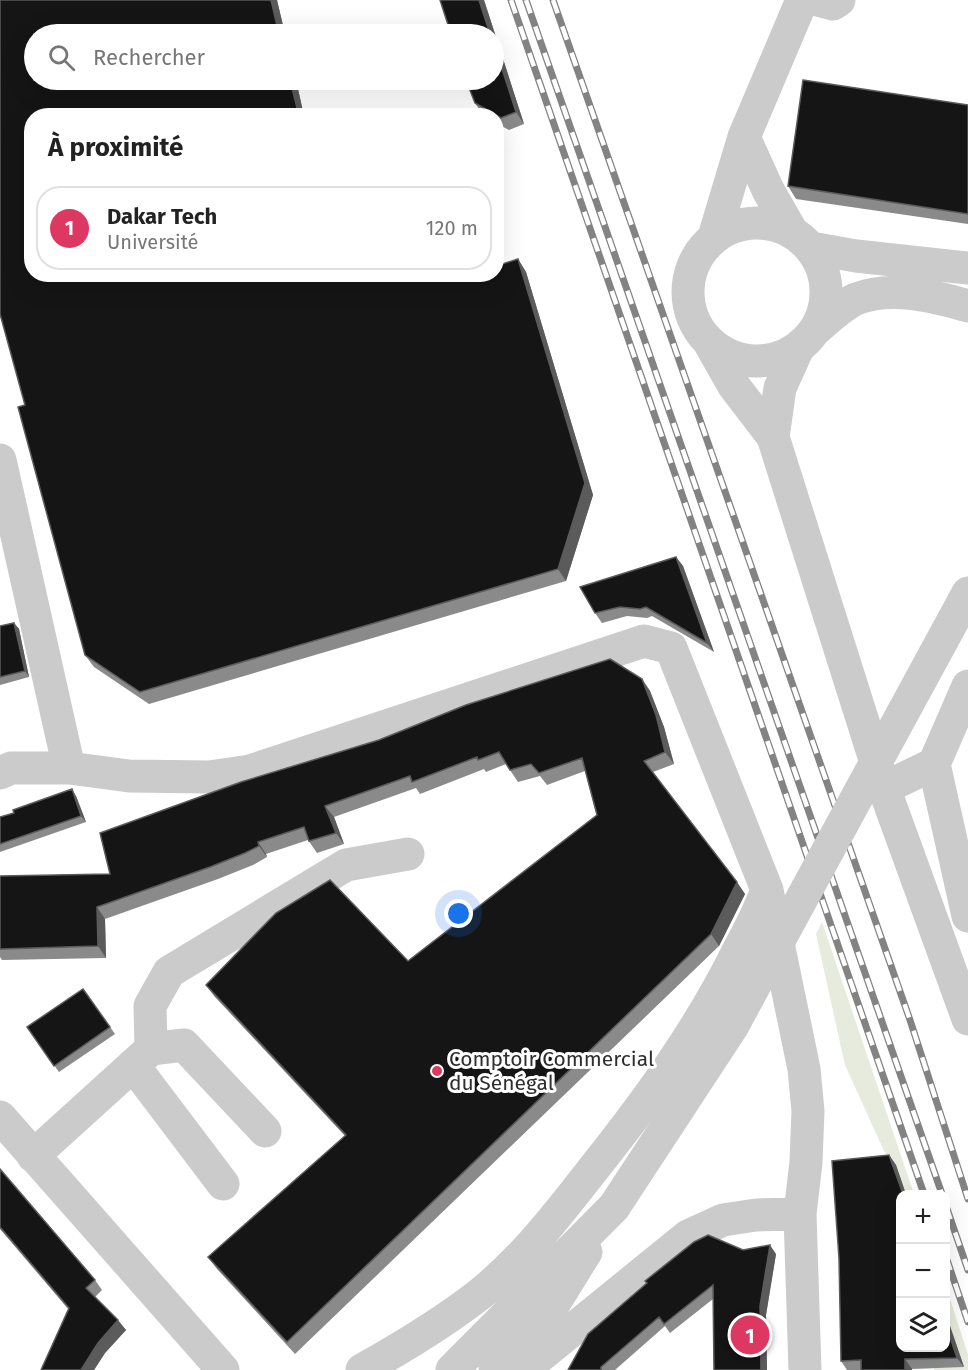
<!DOCTYPE html>
<html lang="fr">
<head>
<meta charset="utf-8">
<style>
  :root { --surface:#fff; --page:#f2f2f2; --text:#222; --muted:#767676; --line:#e0e0e0; --accent:#dd3862 }
  body { margin:0; font-family:"Fira Sans",sans-serif; background:var(--page); color:var(--text) }
  .controls { position:absolute; right:18px; bottom:18px; display:grid; overflow:hidden; border-radius:12px; box-shadow:0 6px 24px #0002 }
  .controls button { width:54px; height:54px; display:grid; place-items:center; padding:0; border:0; border-bottom:2px solid var(--line); background:var(--surface); color:var(--text); font:30px sans-serif }
  .you { position:absolute; left:459px; top:914px; width:21px; height:21px; margin:-15px; border:4px solid #fff; border-radius:50%; background:#1a73e8; box-shadow:0 0 0 9px #1a73e833 }
  .badge { display:grid; place-items:center; width:39px; height:39px; border-radius:50%; background:var(--accent); color:#fff; font-size:20px; font-weight:700 }
  .pin { position:absolute; translate:-50% -50%; border:3px solid #fff; box-shadow:0 2px 6px #0006 }
  .list { margin:0; padding:0; list-style:none }
  h2 { display:flex; justify-content:space-between; align-items:center; height:78px; margin:0; padding:0 24px; font-size:26px }
  h2 small { font-size:20px; font-weight:400; color:var(--muted) }
  .list li { display:grid; grid-template-columns:39px 1fr auto; gap:18px; align-items:center; box-sizing:border-box; height:84px; margin:0 12px 12px; padding:0 12px; border:2px solid var(--line); border-radius:24px }
  .list b { display:block; font-size:22px; white-space:nowrap }
  .list p { margin:0; font-size:20px; white-space:nowrap; color:var(--muted) }
  .list em { font-size:20px; font-style:normal; color:var(--muted) }
  .icon { flex:none; width:33px; height:33px; fill:none; stroke:currentColor; stroke-width:2; stroke-linecap:round; stroke-linejoin:round }
  .map { position:relative; flex:none; width:968px; height:1370px; overflow:hidden }
  .search { position:absolute; background:var(--surface); box-shadow:0 6px 24px #0002; left:24px; top:24px; width:480px; height:66px; display:flex; align-items:center; gap:15px; box-sizing:border-box; padding:0 21px; border-radius:33px; color:var(--muted); font-size:22px }
  .panel { position:absolute; background:var(--surface); box-shadow:0 6px 24px #0002; left:24px; top:108px; width:480px; height:174px; border-radius:24px }
  .map>svg:first-child { display:block }
  .green { fill:#e7ebdd }
  .lines { fill:none; stroke-linecap:round; stroke-linejoin:round }
  .minor { stroke:#cbcbcb; stroke-width:33 }
  .rail-casing { stroke:#838383; stroke-width:7 }
  .rail { stroke:#fff; stroke-width:4.5; stroke-dasharray:14; stroke-linecap:butt }
  .minor-bridge { stroke:#cbcbcb; stroke-width:33 }
  .wall { fill:#8a8a8a }
  .shaded-wall { fill:#5b5b5b }
  .building { fill:#151515; stroke:#5b5b5b; stroke-width:1.5 }
  .poi-dot { fill:#dd3862; stroke:#fff; stroke-width:2 }
  .labels { text-anchor:middle; stroke-width:6; stroke-linejoin:round; paint-order:stroke }
  .poi-label { font-size:21px; fill:#2e2e2e; stroke:#fff; text-anchor:start }
</style>
</head>
<body>
<div class="map">
<svg width="968" height="1370" viewBox="0 0 968 1370">
  <rect width="100%" height="100%" fill="#fff"/>
  <path class="green" d="M 822,922 L 914,1194 L 906,1194 L 896,1165 L 884,1151 L 845,1065 L 816,934 Z
    M 946,1287 L 968,1354 L 968,1370 L 934,1370 L 934,1368 L 963,1367 L 946,1314 Z"/>
  <g class="lines">
    <path class="minor" d="M 818,0 L 833,4 L 839,0
      M 744,137 L 768,190 L 792,232
      M688 292a69 69 0 1 1 138 0a69 69 0 1 1-138 0Z
      M 714,237 L 744,137 L 802,0
      M 811,248 L 856,256 L 968,268
      M 815,330 C 828,319 841,306 856,299 C 891,285 934,296 968,306
      M 709,342 L 734,386 L 773,437 L 884,788 L 968,1019
      M 773,437 L 780,388 L 798,348
      M 0,460 L 69,768
      M 968,686 L 934,764 L 968,916
      M 0,773 L 11,768 L 69,768 L 129,776 L 209,777 L 250,771 L 644,641 L 671,648 L 767,890 L 804,1069 L 808,1111 L 806,1162 L 800,1214 L 805,1370
      M 884,788 L 934,764
      M 151,1049 L 150,1006 L 169,972 L 346,865 L 408,854
      M 133,1065 L 223,1184
      M 0,1117 L 223,1370
      M 33,1156 L 151,1049 L 184,1045 L 265,1131
      M 362,1370 C 403,1347 443,1323 480,1294 C 526,1257 562,1209 598,1163 C 651,1096 700,1028 738,951 C 749,931 759,911 767,890
      M 452,1370 L 614,1207
      M 495,1370 L 555,1302 L 586,1252
      M 523,1370 L 688,1236 L 723,1220 L 756,1215 L 800,1214"/>
    <g class="rail-casing">
      <path id="rail" d="M 511,0 L 924,1194
        M 526,0 L 942,1194
        M 553,0 L 910,1020 L 968,1199
        M 946,1206 L 968,1270
        M 946,1257 L 968,1322"/>
    </g>
    <use href="#rail" class="rail"/>
    <path class="minor-bridge" d="M 614,1207 L 732,1027 L 968,593"/>
  </g>
  <path class="wall" d="M 0,0 L 277,0 L 285,34 L 34,80 L 296,80 L 304,116 L 32,116 L 32,274 L 453,274 L 455,278 L 518,259 L 526,272 L 593,495 L 566,581 L 149,704 L 94,667 L 85,655 L 25,405 Z
    M 440,0 L 484,0 L 524,124 L 509,130 L 496,123 L 496,116 L 483,115 L 475,103 Z
    M 968,105 L 968,224 L 796,199 L 788,186 Z
    M 676,557 L 683,566 L 714,652 L 652,616 L 647,618 L 627,616 L 602,623 L 595,613 Z
    M 14,623 L 19,629 L 29,677 L 0,685 L 0,626 Z
    M 642,679 L 650,691 L 664,727 L 674,764 L 653,772 L 745,894 L 719,946 L 295,1354 L 217,1269 L 208,1257 L 345,1136 L 214,996 L 206,985 L 408,961 L 597,815 L 585,771 L 547,785 L 540,776 L 518,782 L 506,764 L 486,772 L 484,769 L 420,794 L 416,788 L 334,817 L 344,844 L 317,853 L 308,840 L 266,854 L 267,857 L 253,865 L 218,879 L 105,919 L 106,958 L 2,960 L 0,957 L 0,876 L 110,874 Z
    M 76,796 L 86,822 L 0,852 L 0,817 Z
    M 83,989 L 115,1034 L 59,1072 L 27,1027 Z
    M 889,1155 L 896,1165 L 964,1367 L 912,1369 L 912,1370 L 847,1370 L 841,1361 Z
    M 0,1169 L 95,1280 L 102,1290 L 95,1297 L 126,1330 L 105,1353 L 94,1370 L 41,1370 L 69,1310 L 0,1229 Z
    M 743,1250 L 776,1254 L 766,1315 L 767,1370 L 714,1370 L 713,1299 L 670,1333 L 665,1326 L 615,1370 L 568,1370 Z"/>
  <path class="shaded-wall" d="M 271,0 L 277,0 L 285,34 L 279,34 Z
    M 479,0 L 484,0 L 524,124 L 516,112 L 494,44 L 494,34 L 490,34 Z
    M 290,80 L 296,80 L 304,116 L 299,116 Z
    M 518,259 L 526,272 L 593,495 L 566,581 L 558,569 Z
    M 676,557 L 683,566 L 714,652 L 707,643 Z
    M 14,623 L 19,629 L 29,677 L 25,671 Z
    M 642,679 L 650,691 L 664,727 L 674,764 L 665,752 Z
    M 72,789 L 76,796 L 86,822 L 81,816 Z
    M 325,806 L 334,817 L 344,844 L 336,833 Z
    M 258,842 L 266,854 L 267,857 L 259,846 Z
    M 737,882 L 745,894 L 719,946 L 711,934 Z
    M 97,907 L 105,919 L 106,958 L 98,946 Z
    M 889,1155 L 896,1165 L 906,1194 L 903,1194 Z
    M 770,1245 L 776,1254 L 766,1315 L 767,1370 L 761,1370 L 760,1306 Z
    M 945,1312 L 964,1367 L 957,1358 L 945,1322 Z
    M 118,1320 L 126,1330 L 105,1353 L 94,1370 L 81,1370 L 98,1343 Z
    M 905,1359 L 912,1369 L 912,1370 L 905,1370 Z"/>
  <path class="building" d="M 0,0 L 271,0 L 279,34 L 34,34 L 34,80 L 290,80 L 299,116 L 32,116 L 32,274 L 450,274 L 452,279 L 467,274 L 496,274 L 496,266 L 518,259 L 585,483 L 558,569 L 140,692 L 85,655 L 18,407 L 25,405 L 0,314 Z
    M 440,0 L 479,0 L 490,34 L 451,34 Z
    M 494,44 L 516,112 L 501,118 L 475,103 L 466,80 L 494,80 Z
    M 803,80 L 968,105 L 968,214 L 788,186 Z
    M 676,557 L 707,643 L 646,607 L 640,609 L 620,607 L 595,613 L 580,587 Z
    M 14,623 L 25,671 L 0,677 L 0,626 Z
    M 610,659 L 642,679 L 656,715 L 665,752 L 644,761 L 737,882 L 711,934 L 287,1342 L 208,1257 L 346,1135 L 206,985 L 276,913 L 330,880 L 408,961 L 597,815 L 582,758 L 539,773 L 531,764 L 510,770 L 499,752 L 478,760 L 477,757 L 412,782 L 410,776 L 325,806 L 336,833 L 309,841 L 304,827 L 258,842 L 259,846 L 245,853 L 210,867 L 97,907 L 98,946 L 0,949 L 0,876 L 110,874 L 100,833 L 241,782 L 379,740 L 466,705 Z
    M 72,789 L 81,816 L 0,844 L 0,817 L 14,813 L 13,810 Z
    M 83,989 L 110,1027 L 54,1066 L 27,1027 Z
    M 889,1155 L 903,1194 L 900,1194 L 900,1347 L 945,1347 L 945,1322 L 957,1358 L 905,1359 L 905,1370 L 861,1370 L 861,1360 L 841,1361 L 839,1258 L 832,1161 Z
    M 0,1169 L 95,1280 L 86,1288 L 118,1320 L 98,1343 L 81,1370 L 41,1370 L 69,1308 L 0,1227 Z
    M 708,1235 L 743,1250 L 770,1245 L 760,1306 L 761,1370 L 714,1370 L 713,1285 L 664,1324 L 659,1317 L 601,1367 L 601,1370 L 568,1370 L 588,1334 L 647,1283 L 645,1281 L 694,1242 Z"/>
  <circle class="poi-dot" cx="437" cy="1071" r="6"/>
  <g class="labels">
    <g class="poi-label">
      <text x="449" y="1066">Comptoir Commercial<tspan x="449" dy="24">du Sénégal</tspan></text>
    </g>
  </g>
</svg>
<div class="controls">
<button>+</button>
<button>−</button>
<button><svg class="icon" aria-label="layers" viewBox="0 0 24 24"><path d="M12 4l9 5-9 5-9-5zM3 14l9 5 9-5"/></svg></button>
</div>
<div class="you"></div>
<div class="pin badge" style="left:750px;top:1335px">1</div>
<div class="search"><svg class="icon" aria-label="search" viewBox="0 0 24 24"><circle cx="10" cy="10" r="6"/><path d="M15 15l6 6"/></svg>Rechercher</div>
<section class="panel">
<h2>À proximité<small></small></h2>
<ul class="list">
<li><span class="badge">1</span><div><b>Dakar Tech</b><p>Université</p></div><em>120 m</em></li>
</ul>
</section>
</div>
</body>
</html>
